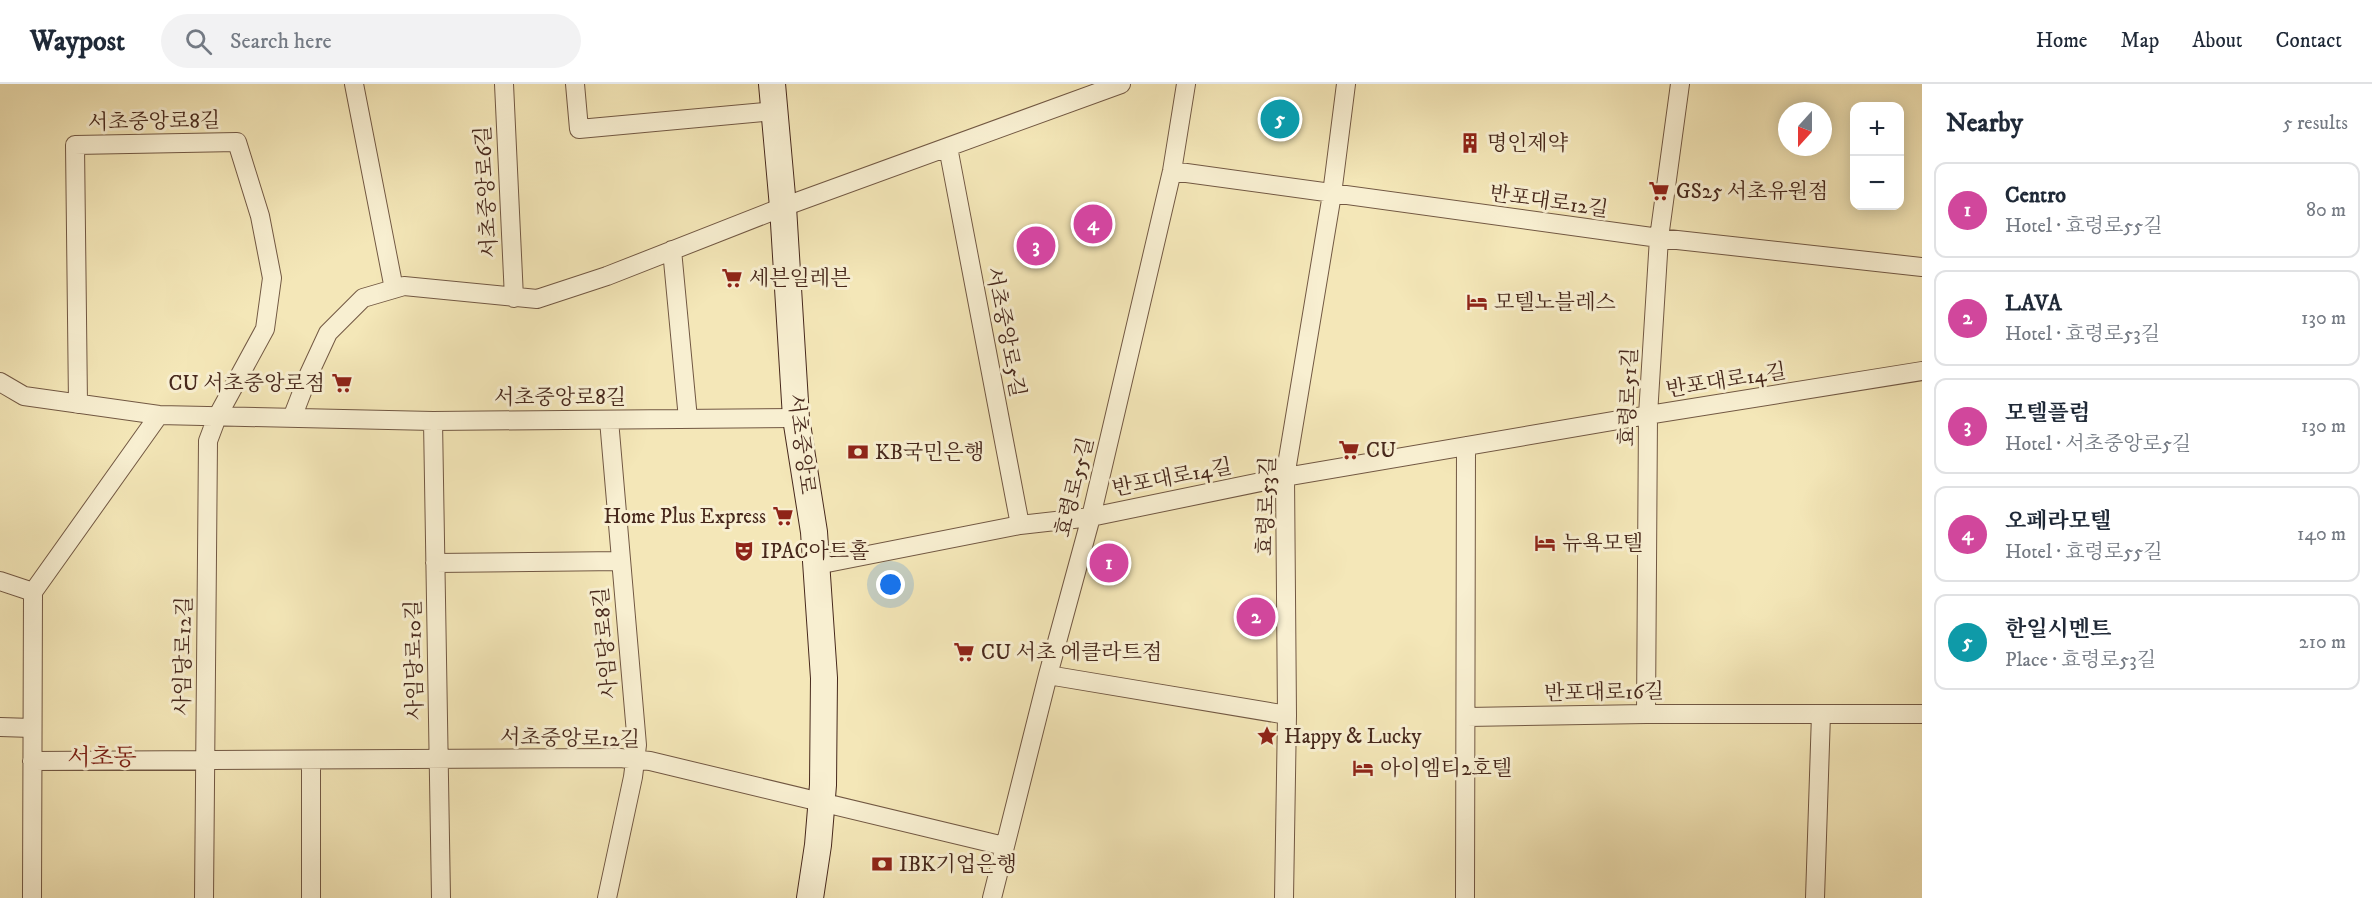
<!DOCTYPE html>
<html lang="en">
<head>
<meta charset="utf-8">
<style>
  :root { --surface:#fff; --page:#f2f2f3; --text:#1f2937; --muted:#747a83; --line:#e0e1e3; --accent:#2563eb }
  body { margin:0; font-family:"IM FELL DW Pica","Noto Serif KR",serif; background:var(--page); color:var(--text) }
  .controls { position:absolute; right:18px; top:18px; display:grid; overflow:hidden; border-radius:12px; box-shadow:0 3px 15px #0003 }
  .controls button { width:54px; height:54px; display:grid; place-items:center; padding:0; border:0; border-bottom:2px solid var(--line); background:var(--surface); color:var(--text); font:30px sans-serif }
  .compass { position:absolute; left:1778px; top:18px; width:54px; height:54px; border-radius:50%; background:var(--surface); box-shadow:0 3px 15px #0003; rotate:201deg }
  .you { position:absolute; left:891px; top:501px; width:21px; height:21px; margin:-15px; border:4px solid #fff; border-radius:50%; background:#1a73e8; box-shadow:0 0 0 9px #1a73e833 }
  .badge { display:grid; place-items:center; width:39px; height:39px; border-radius:50%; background:var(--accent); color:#fff; font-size:20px; font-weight:700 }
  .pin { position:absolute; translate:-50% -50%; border:3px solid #fff; box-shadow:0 2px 6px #0006 }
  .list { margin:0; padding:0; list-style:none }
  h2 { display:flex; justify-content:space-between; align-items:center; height:78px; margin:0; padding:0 24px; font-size:26px }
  h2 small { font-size:20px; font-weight:400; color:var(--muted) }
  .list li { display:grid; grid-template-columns:39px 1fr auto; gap:18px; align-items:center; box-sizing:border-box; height:96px; margin:0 12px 12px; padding:0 12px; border:2px solid var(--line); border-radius:12px }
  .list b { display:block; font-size:22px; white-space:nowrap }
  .list p { margin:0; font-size:20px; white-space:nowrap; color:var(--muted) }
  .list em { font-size:20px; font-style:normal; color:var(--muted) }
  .icon { flex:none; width:33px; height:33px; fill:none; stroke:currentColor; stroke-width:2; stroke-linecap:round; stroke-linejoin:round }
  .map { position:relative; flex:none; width:1922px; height:814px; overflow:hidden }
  header { display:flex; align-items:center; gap:36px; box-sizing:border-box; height:84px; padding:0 30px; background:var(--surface); border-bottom:2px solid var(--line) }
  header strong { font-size:28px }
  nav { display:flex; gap:33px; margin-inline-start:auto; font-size:21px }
  .search { width:420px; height:54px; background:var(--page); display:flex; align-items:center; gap:15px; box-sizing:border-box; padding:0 21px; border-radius:33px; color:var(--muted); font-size:22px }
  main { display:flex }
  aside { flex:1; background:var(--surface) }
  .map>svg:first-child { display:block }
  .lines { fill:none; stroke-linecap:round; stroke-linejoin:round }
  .minor-casing { stroke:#725843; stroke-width:20 }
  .secondary-casing { stroke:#47281c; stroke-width:28 }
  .minor { stroke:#f8efd1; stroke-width:18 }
  .secondary { stroke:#f8efd1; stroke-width:26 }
  .labels { text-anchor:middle; stroke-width:6; stroke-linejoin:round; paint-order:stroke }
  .street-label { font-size:21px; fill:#47281c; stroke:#f8efd1 }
  .poi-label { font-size:21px; fill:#47281c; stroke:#f8efd1; text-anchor:start }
  .quarter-label { font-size:24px; fill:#7a1f14; stroke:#f8efd1 }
</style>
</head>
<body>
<header>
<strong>Waypost</strong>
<div class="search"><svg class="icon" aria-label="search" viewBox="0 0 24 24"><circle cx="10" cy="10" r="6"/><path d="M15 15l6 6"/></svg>Search here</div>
<nav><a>Home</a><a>Map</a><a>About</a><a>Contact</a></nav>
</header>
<main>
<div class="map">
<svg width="1922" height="814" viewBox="0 0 1922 814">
  <rect width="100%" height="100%" fill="#f4e7b8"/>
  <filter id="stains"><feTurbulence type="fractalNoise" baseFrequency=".00333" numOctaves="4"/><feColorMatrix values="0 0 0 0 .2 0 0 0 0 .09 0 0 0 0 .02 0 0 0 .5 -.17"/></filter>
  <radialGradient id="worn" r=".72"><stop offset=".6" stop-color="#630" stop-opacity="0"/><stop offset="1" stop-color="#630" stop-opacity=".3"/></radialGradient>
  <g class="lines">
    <g class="minor-casing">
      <path id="minor" d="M 354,0 L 394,205
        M 504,0 L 514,214
        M 575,0 L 579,45 L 774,27
        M 948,63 L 1020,441
        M 1172,87 L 1659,154 L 1922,183
        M 672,166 L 688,335
        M 0,298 L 24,312 L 159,331 L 433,337 L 796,334
        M 78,320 L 75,61 L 237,58 L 260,132 L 272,194 L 265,245 L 217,333 L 208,357 L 204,814
        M 292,334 L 309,290 L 328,249 L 363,214 L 404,202 L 537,215 L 607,192 L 783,123 L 1121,0
        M 433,337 L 441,814
        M 435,479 L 621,477
        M 817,481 L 1020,441 L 1091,433 L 1285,393 L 1648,331 L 1922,287
        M 0,497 L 33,508
        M 33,508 L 159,331
        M 1048,591 L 1287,631
        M 1646,630 L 1648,331 L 1659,154 L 1680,0
        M 1467,633 L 1646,630 L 1922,630
        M 0,643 L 32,644
        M 32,677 L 620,674 L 650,677 L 1004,762
        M 32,814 L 33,508
        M 311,814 L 311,676
        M 607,814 L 633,693 L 637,661 L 609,336
        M 992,814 L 1048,591 L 1091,433 L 1172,87 L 1186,0
        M 1284,814 L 1287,631 L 1285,393 L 1332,110 L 1346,0
        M 1465,814 L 1466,362
        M 1815,814 L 1821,630"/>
    </g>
    <g class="secondary-casing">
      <path id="secondary" d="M 772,0 L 783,123 L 796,334 L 814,448 L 824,594 L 823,701 L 818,761 L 810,814"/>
    </g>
    <use href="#minor" class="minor"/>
    <use href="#secondary" class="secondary"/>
  </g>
  <defs>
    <g id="building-bare" transform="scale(1.62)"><path d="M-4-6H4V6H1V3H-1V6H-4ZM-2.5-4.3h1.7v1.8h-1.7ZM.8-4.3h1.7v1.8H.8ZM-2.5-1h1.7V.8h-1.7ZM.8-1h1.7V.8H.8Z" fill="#8f2418" stroke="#f8efd1" stroke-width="2.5" paint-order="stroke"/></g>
    <g id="supermarket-bare" transform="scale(1.62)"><path d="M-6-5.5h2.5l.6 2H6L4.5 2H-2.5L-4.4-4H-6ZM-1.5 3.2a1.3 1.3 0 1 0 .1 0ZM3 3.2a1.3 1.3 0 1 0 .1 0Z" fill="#8f2418" stroke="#f8efd1" stroke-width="2.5" paint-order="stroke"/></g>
    <g id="hotel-bare" transform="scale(1.62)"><path d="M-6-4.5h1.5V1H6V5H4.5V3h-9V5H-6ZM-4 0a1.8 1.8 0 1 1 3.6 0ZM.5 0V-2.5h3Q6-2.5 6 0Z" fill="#8f2418" stroke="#f8efd1" stroke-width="2.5" paint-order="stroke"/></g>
    <g id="bank-bare" transform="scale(1.62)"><path d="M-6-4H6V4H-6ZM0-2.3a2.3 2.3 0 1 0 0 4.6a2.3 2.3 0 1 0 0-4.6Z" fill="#8f2418" stroke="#f8efd1" stroke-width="2.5" paint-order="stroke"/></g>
    <g id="theatre-bare" transform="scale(1.62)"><path d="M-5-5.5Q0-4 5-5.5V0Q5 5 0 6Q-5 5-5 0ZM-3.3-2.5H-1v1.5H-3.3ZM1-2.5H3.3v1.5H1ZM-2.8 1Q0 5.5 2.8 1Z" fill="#8f2418" stroke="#f8efd1" stroke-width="2.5" paint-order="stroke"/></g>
    <g id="sight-bare" transform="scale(1.62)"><path d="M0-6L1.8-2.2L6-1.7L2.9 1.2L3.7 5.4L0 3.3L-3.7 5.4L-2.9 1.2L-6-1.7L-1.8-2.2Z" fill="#8f2418" stroke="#f8efd1" stroke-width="2.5" paint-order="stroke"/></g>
  </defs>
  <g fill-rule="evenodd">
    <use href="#building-bare" x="1470" y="59"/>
    <use href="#supermarket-bare" x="1659" y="107"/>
    <use href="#supermarket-bare" x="732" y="194"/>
    <use href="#hotel-bare" x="1477" y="218"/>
    <use href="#supermarket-bare" x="342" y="299"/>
    <use href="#supermarket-bare" x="1349" y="366"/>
    <use href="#bank-bare" x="858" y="368"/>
    <use href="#supermarket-bare" x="783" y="432"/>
    <use href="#hotel-bare" x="1545" y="459"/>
    <use href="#theatre-bare" x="744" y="467"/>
    <use href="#supermarket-bare" x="964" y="568"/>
    <use href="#sight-bare" x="1267" y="652"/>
    <use href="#hotel-bare" x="1363" y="684"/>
    <use href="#bank-bare" x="882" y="780"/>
  </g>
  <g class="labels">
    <g class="street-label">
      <text transform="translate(154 37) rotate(-1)" y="7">서초중앙로8길</text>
      <text transform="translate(486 108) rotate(-93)" y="7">서초중앙로6길</text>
      <text transform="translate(1549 117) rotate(8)" y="7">반포대로12길</text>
      <text transform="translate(1006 248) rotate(79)" y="7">서초중앙로5길</text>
      <text transform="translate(1726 296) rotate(-9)" y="7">반포대로14길</text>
      <text x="560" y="320">서초중앙로8길</text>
      <text transform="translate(1628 313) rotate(-88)" y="7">효령로51길</text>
      <text transform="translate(802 360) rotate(83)" y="7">서초중앙로</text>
      <text transform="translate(1172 393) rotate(-11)" y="7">반포대로14길</text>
      <text transform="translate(1074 403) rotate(-76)" y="7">효령로55길</text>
      <text transform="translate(1266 422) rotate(-88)" y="7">효령로53길</text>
      <text transform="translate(605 559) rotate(-95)" y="7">사임당로8길</text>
      <text transform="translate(183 572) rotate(-89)" y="7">사임당로12길</text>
      <text transform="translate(414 576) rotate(-91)" y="7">사임당로10길</text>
      <text transform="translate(1604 608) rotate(-1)" y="7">반포대로16길</text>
      <text transform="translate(570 654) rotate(1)" y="7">서초중앙로12길</text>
    </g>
    <g class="poi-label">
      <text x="1487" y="66">명인제약</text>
      <text x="1676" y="114">GS25 서초유원점</text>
      <text x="749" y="201">세븐일레븐</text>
      <text x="1494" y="225">모텔노블레스</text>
      <text x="325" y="306" text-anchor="end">CU 서초중앙로점</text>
      <text x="1366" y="373">CU</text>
      <text x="875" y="375">KB국민은행</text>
      <text x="766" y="439" text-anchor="end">Home Plus Express</text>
      <text x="1562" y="466">뉴욕모텔</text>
      <text x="761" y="474">IPAC아트홀</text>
      <text x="981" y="575">CU 서초 에클라트점</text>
      <text x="1284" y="659">Happy &amp; Lucky</text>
      <text x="1380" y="691">아이엠티2호텔</text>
      <text x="899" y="787">IBK기업은행</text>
    </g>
    <g class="quarter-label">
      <text x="102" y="681">서초동</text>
    </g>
  </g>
  <rect width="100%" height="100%" filter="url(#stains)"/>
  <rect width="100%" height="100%" fill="url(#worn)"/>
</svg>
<div class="controls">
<button>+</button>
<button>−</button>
</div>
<svg class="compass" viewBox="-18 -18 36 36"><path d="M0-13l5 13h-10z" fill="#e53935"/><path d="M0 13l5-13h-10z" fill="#747a83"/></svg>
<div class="you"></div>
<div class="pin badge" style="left:1109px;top:479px;background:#d1479c">1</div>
<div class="pin badge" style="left:1256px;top:533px;background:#d1479c">2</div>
<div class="pin badge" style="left:1036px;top:162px;background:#d1479c">3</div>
<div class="pin badge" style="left:1093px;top:140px;background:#d1479c">4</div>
<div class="pin badge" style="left:1280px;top:35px;background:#0f9aa8">5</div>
</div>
<aside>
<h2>Nearby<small>5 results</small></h2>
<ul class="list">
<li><span class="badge" style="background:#d1479c">1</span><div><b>Centro</b><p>Hotel · 효령로55길</p></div><em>80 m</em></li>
<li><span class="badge" style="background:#d1479c">2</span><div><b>LAVA</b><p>Hotel · 효령로53길</p></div><em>130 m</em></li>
<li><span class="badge" style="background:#d1479c">3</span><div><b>모텔플럼</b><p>Hotel · 서초중앙로5길</p></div><em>130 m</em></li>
<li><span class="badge" style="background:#d1479c">4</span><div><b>오페라모텔</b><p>Hotel · 효령로55길</p></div><em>140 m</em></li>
<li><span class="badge" style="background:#0f9aa8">5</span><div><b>한일시멘트</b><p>Place · 효령로53길</p></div><em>210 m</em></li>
</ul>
</aside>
</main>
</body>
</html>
